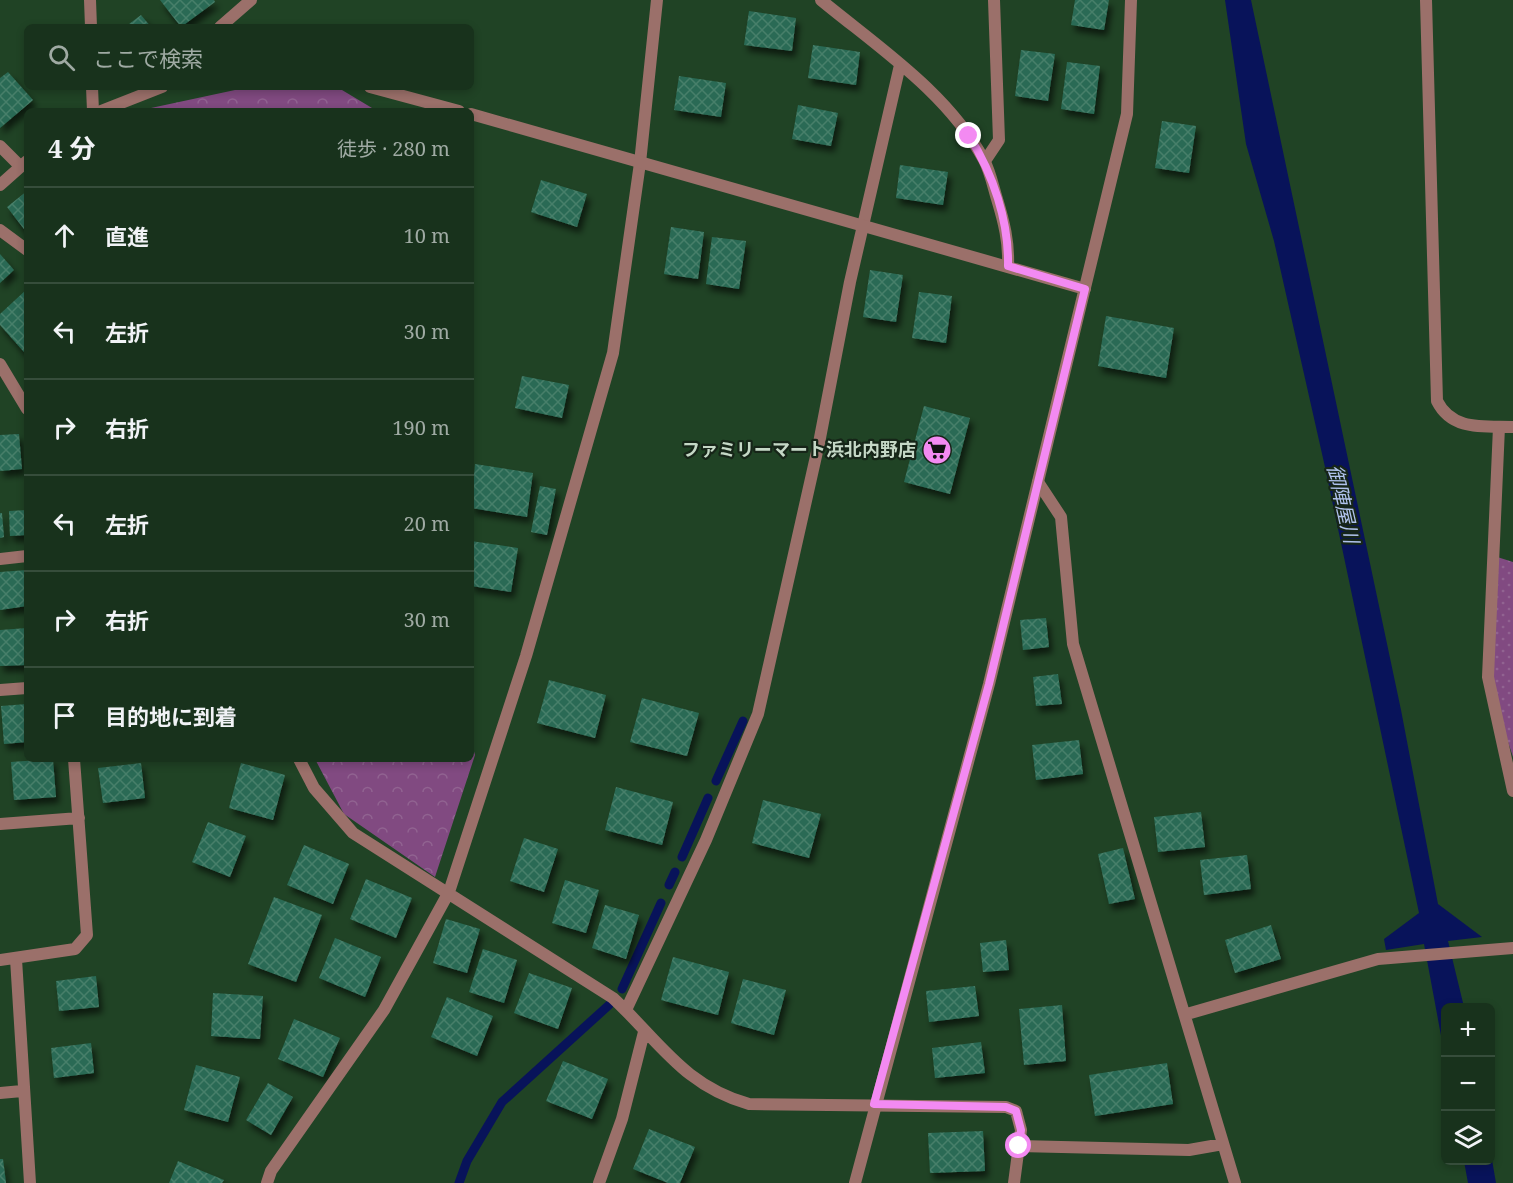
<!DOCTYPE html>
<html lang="ja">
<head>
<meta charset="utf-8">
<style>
  :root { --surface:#18321c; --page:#213a25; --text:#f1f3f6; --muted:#9faaa3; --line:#364d3b }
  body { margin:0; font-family:"Noto Serif","Noto Sans JP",serif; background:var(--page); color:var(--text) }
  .controls { position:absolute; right:18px; bottom:18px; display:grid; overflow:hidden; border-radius:9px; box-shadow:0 3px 9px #0003 }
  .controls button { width:54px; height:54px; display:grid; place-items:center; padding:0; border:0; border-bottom:2px solid var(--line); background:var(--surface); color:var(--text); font:30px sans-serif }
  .stop { position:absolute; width:18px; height:18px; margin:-14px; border:4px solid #f38af2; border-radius:50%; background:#fff }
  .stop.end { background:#f38af2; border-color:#fff; box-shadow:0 2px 6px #0008 }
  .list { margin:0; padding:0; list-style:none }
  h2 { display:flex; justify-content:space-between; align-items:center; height:78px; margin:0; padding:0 24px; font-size:26px }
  h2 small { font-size:20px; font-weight:400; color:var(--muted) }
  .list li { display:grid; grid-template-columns:39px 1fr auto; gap:18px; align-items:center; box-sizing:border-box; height:96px; padding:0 24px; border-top:2px solid var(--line) }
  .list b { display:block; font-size:22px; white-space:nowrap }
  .list em { font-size:20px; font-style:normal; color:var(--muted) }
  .icon { flex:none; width:33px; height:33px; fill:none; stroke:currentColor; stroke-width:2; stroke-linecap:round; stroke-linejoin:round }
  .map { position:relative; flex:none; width:1513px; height:1183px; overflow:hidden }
  .search { position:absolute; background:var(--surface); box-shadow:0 3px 9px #0003; left:24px; top:24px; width:450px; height:66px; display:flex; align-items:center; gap:15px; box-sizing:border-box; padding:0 21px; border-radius:9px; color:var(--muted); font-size:22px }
  .panel { position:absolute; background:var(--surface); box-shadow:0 3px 9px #0003; left:24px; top:108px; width:450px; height:654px; border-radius:9px }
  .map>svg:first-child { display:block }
  .grass { fill:url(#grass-dots) }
  .forest { fill:url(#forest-crowns) }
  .water { fill:#08135a }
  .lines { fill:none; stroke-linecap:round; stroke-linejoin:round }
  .stream { stroke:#08135a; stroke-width:9 }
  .building { fill:url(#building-cross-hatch); filter:url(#shadow) }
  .minor { stroke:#9b706a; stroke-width:12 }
  .tertiary { stroke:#9b706a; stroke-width:12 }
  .route { stroke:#f38af2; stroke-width:8 }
  .labels { text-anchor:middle; stroke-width:4.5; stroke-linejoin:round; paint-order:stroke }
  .poi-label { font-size:18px; font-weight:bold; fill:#c5d8c6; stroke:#162518; text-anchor:end }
  .water-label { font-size:20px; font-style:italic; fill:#b0c2ec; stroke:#162518 }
</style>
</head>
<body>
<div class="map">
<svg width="1513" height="1183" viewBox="0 0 1513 1183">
  <defs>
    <pattern id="grass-dots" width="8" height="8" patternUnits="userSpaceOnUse" patternTransform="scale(1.5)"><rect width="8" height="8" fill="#814a81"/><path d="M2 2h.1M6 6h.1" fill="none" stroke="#916391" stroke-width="1.8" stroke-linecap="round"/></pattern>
    <pattern id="forest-crowns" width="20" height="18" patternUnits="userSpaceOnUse" patternTransform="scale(1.5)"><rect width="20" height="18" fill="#814a81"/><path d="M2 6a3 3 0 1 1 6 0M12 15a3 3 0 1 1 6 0" fill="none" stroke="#916391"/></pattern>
    <pattern id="building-cross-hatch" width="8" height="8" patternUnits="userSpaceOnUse" patternTransform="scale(1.5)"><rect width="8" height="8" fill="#2a6a54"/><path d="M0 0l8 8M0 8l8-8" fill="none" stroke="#477f6b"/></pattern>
    <filter id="shadow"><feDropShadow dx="3.5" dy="6" stdDeviation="3" flood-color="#0009"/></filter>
  </defs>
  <rect width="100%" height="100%" fill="#204325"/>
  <path class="grass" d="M 1494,556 L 1513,562 L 1513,757 L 1489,685 Z"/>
  <path class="forest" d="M 249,87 L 337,87 L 377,111 L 271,111 L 270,108 L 251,111 L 137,111 Z
    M 471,741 L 475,755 L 435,877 L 344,814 L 315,759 L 471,759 Z"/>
  <path class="water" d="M 1225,0 L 1251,0 L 1401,710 L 1438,904 L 1482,937 L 1448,941 L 1464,1007 L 1446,1008 L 1445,1057 L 1424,944 L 1386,950 L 1384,939 L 1419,913 L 1325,467 L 1274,241 L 1246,144 Z
    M 1491,1154 L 1496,1183 L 1468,1183 L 1464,1161 L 1490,1160 Z"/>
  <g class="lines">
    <path class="stream" d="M 716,781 L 743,721
      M 682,857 L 708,798
      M 669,885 L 675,872
      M 622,989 L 661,903
      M 459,1183 L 467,1161 L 502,1102 L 609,1005"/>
  </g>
  <path class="building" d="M 160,0 L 214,0 L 215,2 L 181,27 Z
    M 1075,0 L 1109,0 L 1104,30 L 1071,25 Z
    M 749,11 L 796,18 L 792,51 L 744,45 Z
    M 141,15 L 151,27 L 125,27 Z
    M 813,45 L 860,52 L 856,85 L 808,78 Z
    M 1021,50 L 1055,54 L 1048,101 L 1015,96 Z
    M 1067,62 L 1100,66 L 1094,114 L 1061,109 Z
    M 8,72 L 33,100 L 0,128 L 0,78 Z
    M 679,76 L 726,83 L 721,117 L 674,110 Z
    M 798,105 L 838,113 L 831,146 L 792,139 Z
    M 1162,121 L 1196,126 L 1189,173 L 1155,168 Z
    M 900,165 L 948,172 L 943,205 L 896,198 Z
    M 541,180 L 587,194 L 577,227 L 531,212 Z
    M 27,191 L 27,233 L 7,207 Z
    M 671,227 L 704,232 L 698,279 L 664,274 Z
    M 712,237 L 746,241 L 739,289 L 706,284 Z
    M 0,254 L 14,270 L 0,283 Z
    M 870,270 L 903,275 L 896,322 L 863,317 Z
    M 27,289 L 27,349 L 24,352 L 0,325 L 0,314 Z
    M 919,292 L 952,296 L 946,343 L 912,338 Z
    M 1106,316 L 1174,328 L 1166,378 L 1098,366 Z
    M 522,376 L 569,385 L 562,418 L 515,408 Z
    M 924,406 L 970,418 L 950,494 L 904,482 Z
    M 19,434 L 22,469 L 0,471 L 0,435 Z
    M 475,464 L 533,473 L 527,517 L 471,508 Z
    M 540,486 L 556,489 L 547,535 L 531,532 Z
    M 27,510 L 27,535 L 10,536 L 9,511 Z
    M 0,513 L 2,513 L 4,537 L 0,538 Z
    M 471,541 L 518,548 L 511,592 L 471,586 Z
    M 27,570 L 27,606 L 0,610 L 0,572 Z
    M 1046,618 L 1049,647 L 1023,650 L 1020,620 Z
    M 27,628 L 27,665 L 0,666 L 0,630 Z
    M 1058,674 L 1062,704 L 1036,706 L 1033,677 Z
    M 549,680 L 606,695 L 595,738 L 537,723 Z
    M 642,698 L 699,713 L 687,756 L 630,742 Z
    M 27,704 L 27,742 L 4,744 L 1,706 Z
    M 1079,740 L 1083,774 L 1036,780 L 1032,745 Z
    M 53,759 L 56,797 L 14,800 L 11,762 Z
    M 141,763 L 145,798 L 103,803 L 98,768 Z
    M 241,763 L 285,775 L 273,820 L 229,808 Z
    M 616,787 L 673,802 L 662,845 L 605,830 Z
    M 763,800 L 821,814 L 809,858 L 752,843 Z
    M 1201,812 L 1205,847 L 1158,852 L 1154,817 Z
    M 208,822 L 246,836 L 230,877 L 192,862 Z
    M 524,838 L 558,849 L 544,892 L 510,881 Z
    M 304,845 L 349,864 L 333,904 L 287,885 Z
    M 1123,848 L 1135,899 L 1109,904 L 1098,854 Z
    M 1247,855 L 1251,889 L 1204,895 L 1200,860 Z
    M 366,879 L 412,898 L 396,938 L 350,919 Z
    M 565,880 L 599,890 L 586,933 L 552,923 Z
    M 274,897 L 322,915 L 296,982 L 248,964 Z
    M 605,905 L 639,915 L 626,959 L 592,948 Z
    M 446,919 L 480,929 L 467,973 L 433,963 Z
    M 1271,925 L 1281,959 L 1235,973 L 1225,940 Z
    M 335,938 L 381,957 L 365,997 L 319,978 Z
    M 1006,940 L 1009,970 L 983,972 L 980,943 Z
    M 483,949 L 517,960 L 504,1003 L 469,992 Z
    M 673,957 L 729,972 L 718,1015 L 661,1000 Z
    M 529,973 L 572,988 L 558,1029 L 514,1013 Z
    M 96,976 L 99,1007 L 59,1011 L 56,981 Z
    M 743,979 L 786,990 L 774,1035 L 731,1023 Z
    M 975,986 L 979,1016 L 929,1022 L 926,991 Z
    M 213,993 L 263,996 L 260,1039 L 211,1036 Z
    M 447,997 L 493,1016 L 477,1056 L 431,1037 Z
    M 1062,1005 L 1066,1061 L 1024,1065 L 1019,1009 Z
    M 294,1019 L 340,1038 L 323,1077 L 278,1059 Z
    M 981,1042 L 985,1073 L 935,1078 L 932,1048 Z
    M 91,1043 L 94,1073 L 54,1078 L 51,1048 Z
    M 563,1061 L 608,1079 L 592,1119 L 546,1101 Z
    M 1167,1063 L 1173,1104 L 1095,1116 L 1089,1075 Z
    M 196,1065 L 240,1077 L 228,1122 L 184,1110 Z
    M 268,1083 L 293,1097 L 271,1135 L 246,1120 Z
    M 649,1129 L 695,1147 L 680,1183 L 668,1183 L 633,1169 Z
    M 983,1131 L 985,1171 L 930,1173 L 928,1133 Z
    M 0,1159 L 3,1159 L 6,1183 L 0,1183 Z
    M 178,1161 L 224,1180 L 222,1183 L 169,1183 Z"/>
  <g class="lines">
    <path class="minor" d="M 90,0 L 91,27
      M 821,0 C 878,47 948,93 984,160 C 990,171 993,186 997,199 C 1004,222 1009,242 1008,266
      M 1426,0 L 1437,401 C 1452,431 1483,426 1513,427
      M 220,27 L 251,0
      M 92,87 L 93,111
      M 0,146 L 20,166
      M 985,161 L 999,140 L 994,0
      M 0,230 L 27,250
      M 0,364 L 27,409
      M 1499,427 L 1488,677 L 1513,791
      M 1038,482 L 1061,517 L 1073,644 L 1235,1183
      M 0,559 L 27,556
      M 0,690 L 27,688
      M 299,759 L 314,788 L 353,833 L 613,998 C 659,1041 684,1086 749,1104 L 1006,1107 L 1016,1111 L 1021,1130 L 1014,1183
      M 0,824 L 79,818
      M 16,959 L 30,1183
      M 0,960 L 75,949 L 87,935 L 74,759
      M 626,1010 L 706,840 L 758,714 L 819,443 L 850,282 L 900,65
      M 1187,1014 L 1378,959 L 1513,948
      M 0,1093 L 22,1091
      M 1019,1146 L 1189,1150 L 1223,1144
      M 267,1183 L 271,1171 L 384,1010 L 449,892 L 526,656 L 613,353 L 640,163 L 657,0
      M 599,1183 L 622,1119 L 644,1032"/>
    <path class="tertiary" d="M 370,87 L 459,111
      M 101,111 L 162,87
      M 471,114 L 1085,289
      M 0,185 L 27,161
      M 855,1183 L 989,684 L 1127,114 L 1131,0"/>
  </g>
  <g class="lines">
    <path class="route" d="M 969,136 C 993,174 1009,221 1008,266 L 1085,289 L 989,684 L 874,1104 L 1006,1107 L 1016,1111 L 1021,1130 L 1019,1146"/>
  </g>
  <defs>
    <g id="supermarket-disc" transform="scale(1.5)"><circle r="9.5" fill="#f38af2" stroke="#162518"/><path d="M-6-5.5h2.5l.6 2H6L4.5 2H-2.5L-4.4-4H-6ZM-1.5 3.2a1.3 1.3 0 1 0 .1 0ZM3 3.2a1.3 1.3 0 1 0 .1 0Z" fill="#111"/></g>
  </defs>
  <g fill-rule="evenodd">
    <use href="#supermarket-disc" x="937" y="450"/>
  </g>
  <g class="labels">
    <g class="poi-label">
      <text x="916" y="456">ファミリーマート浜北内野店</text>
    </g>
    <g class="water-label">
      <text transform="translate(1343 504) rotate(77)" y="7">御陣屋川</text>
    </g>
  </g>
</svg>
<div class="controls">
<button>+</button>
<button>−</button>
<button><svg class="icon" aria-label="layers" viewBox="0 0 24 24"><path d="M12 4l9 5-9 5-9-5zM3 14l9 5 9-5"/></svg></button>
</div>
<div class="stop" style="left:1019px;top:1146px"></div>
<div class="stop end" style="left:969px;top:136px"></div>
<div class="search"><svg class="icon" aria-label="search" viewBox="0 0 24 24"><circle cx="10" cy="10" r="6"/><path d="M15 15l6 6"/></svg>ここで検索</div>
<section class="panel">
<h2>4 分<small>徒歩 · 280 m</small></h2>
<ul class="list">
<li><svg class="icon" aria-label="ahead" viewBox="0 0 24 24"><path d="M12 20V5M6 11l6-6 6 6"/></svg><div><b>直進</b></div><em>10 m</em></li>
<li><svg class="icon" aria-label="left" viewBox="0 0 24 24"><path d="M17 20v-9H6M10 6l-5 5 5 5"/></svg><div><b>左折</b></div><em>30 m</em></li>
<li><svg class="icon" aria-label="right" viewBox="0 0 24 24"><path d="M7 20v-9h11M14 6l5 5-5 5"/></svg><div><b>右折</b></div><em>190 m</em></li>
<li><svg class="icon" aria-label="left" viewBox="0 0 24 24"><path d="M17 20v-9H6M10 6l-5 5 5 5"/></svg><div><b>左折</b></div><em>20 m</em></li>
<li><svg class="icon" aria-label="right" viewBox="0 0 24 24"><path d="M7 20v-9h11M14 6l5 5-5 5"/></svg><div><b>右折</b></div><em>30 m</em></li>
<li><svg class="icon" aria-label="arrive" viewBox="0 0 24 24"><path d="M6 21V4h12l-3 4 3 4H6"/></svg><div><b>目的地に到着</b></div></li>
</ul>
</section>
</div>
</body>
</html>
